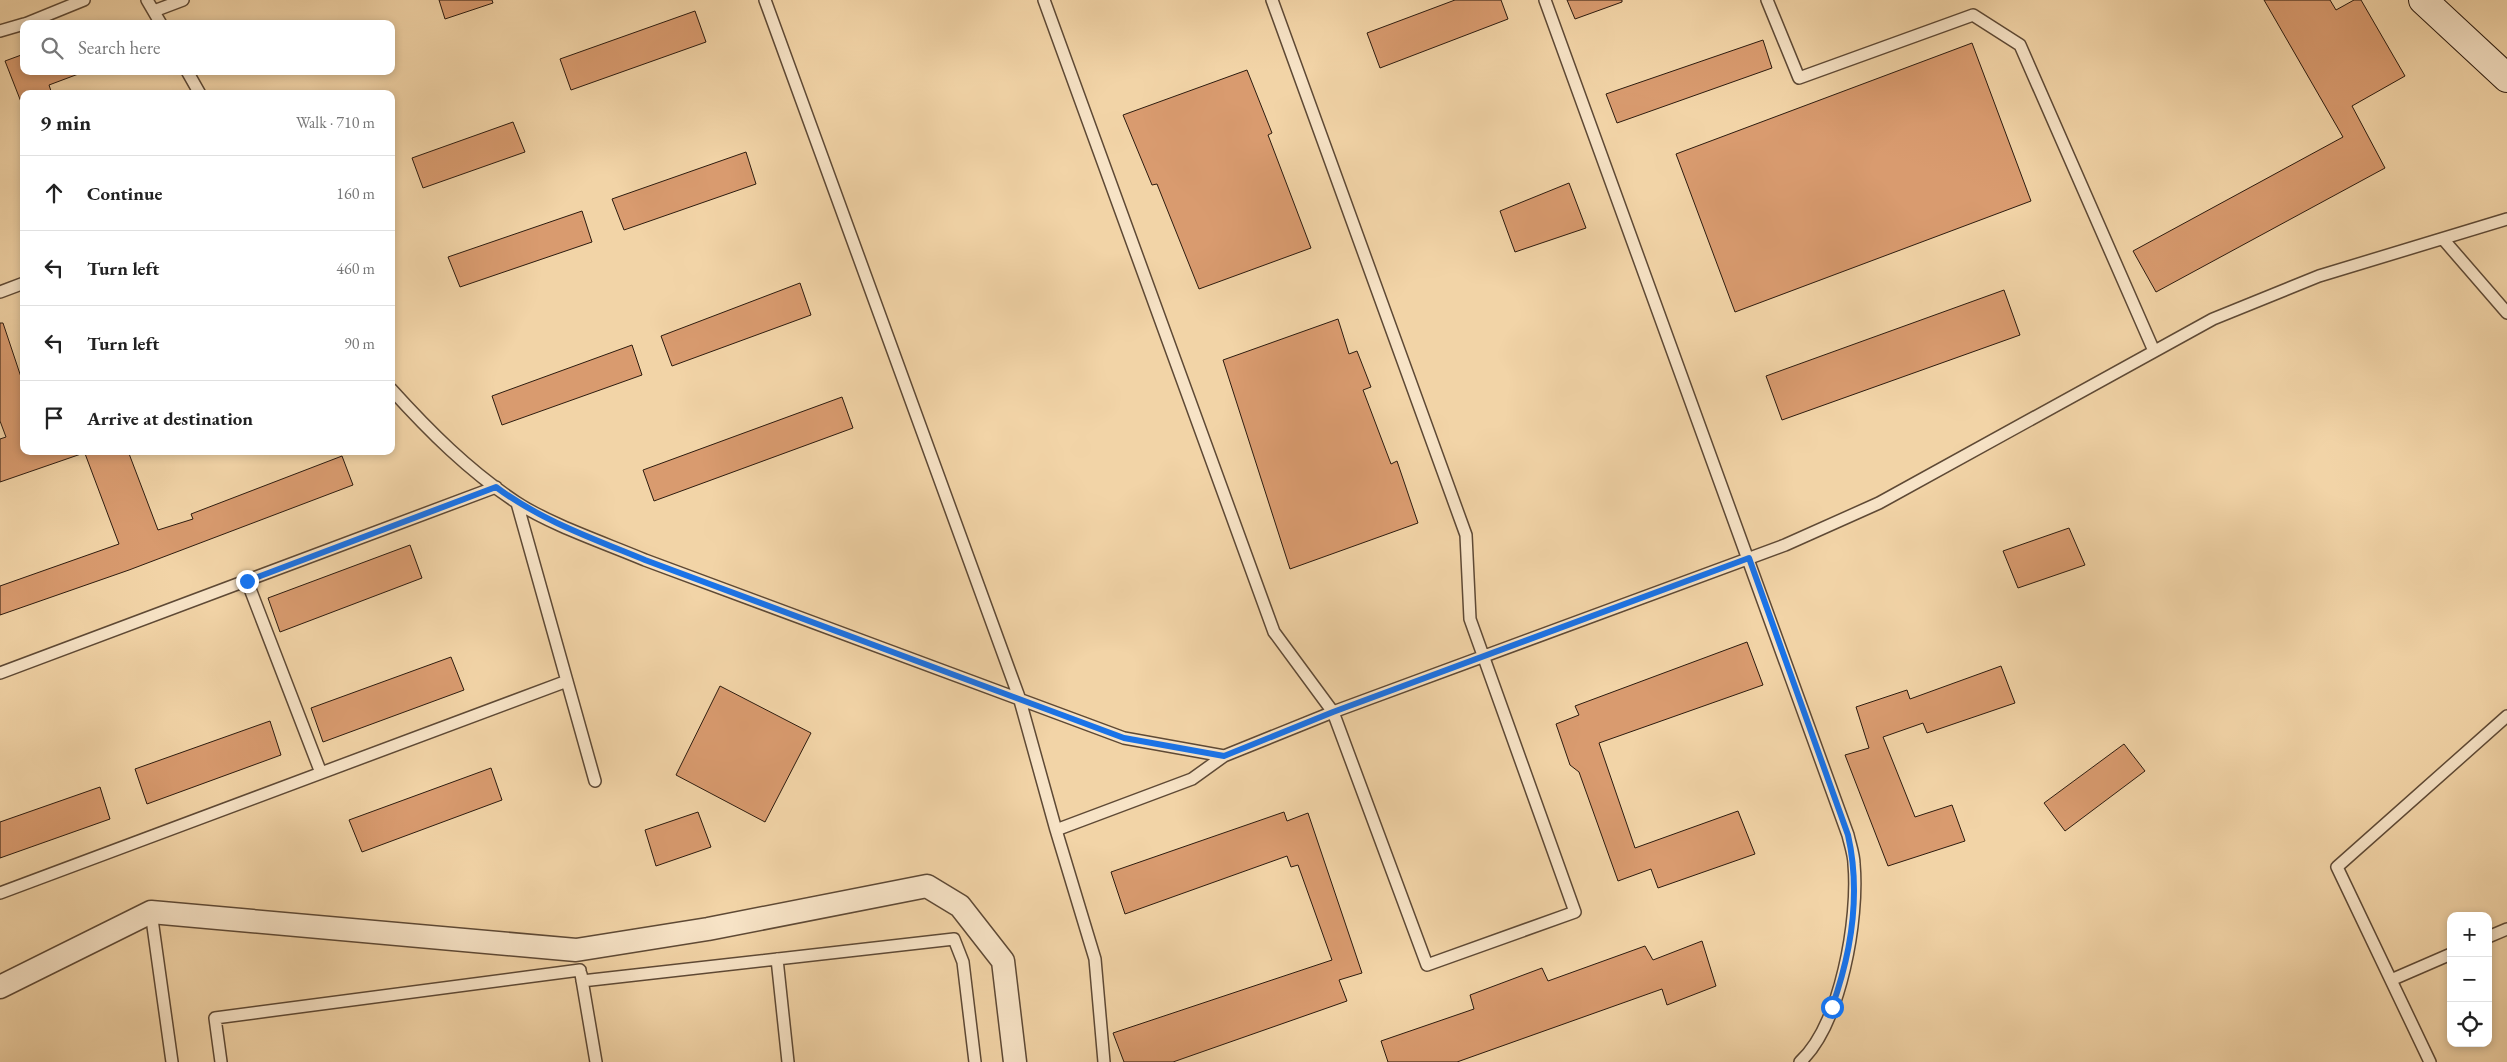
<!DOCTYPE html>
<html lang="en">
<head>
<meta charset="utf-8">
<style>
  :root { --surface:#fff; --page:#f2f2f2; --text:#222; --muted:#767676; --line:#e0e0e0 }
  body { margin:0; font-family:"EB Garamond",serif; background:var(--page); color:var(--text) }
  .controls { position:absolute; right:15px; bottom:15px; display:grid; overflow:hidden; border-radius:10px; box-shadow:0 2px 8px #0003 }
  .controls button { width:45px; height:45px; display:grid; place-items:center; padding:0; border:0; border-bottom:1px solid var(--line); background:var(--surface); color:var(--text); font:25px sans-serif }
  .stop { position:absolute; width:15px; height:15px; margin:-11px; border:4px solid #1a73e8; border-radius:50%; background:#fff }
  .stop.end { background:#1a73e8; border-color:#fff; box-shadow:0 1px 5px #0008 }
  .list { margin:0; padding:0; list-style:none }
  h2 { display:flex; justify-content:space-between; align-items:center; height:65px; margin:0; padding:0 20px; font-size:21px }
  h2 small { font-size:16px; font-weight:400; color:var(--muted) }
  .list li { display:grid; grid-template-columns:32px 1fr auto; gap:15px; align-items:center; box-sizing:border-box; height:75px; padding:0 20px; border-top:1px solid var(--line) }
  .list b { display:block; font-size:19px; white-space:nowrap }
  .list em { font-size:16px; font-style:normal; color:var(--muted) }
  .icon { flex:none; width:28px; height:28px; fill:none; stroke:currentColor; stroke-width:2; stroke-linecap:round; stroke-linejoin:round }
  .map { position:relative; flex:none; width:2507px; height:1062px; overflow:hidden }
  .search { position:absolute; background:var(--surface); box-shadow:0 2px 8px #0003; left:20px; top:20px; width:375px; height:55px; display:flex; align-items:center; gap:12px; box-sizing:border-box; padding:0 18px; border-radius:10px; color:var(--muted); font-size:19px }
  .panel { position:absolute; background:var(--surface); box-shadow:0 2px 8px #0003; left:20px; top:90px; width:375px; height:365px; border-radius:10px }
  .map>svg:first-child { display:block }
  .building { fill:#d99b6f; stroke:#2c1b0f }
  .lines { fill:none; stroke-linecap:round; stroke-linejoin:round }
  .lane-casing { stroke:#5e4935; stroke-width:14 }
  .street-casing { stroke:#5e4935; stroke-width:25 }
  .secondary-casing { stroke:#2c1b0f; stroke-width:30 }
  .lane { stroke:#f7e3c6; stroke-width:11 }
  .street { stroke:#f7e3c6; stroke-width:22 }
  .secondary { stroke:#f7e3c6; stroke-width:28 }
  .route { stroke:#1a73e8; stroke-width:6 }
</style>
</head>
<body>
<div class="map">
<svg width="2507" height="1062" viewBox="0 0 2507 1062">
  <rect width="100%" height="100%" fill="#f2d4a7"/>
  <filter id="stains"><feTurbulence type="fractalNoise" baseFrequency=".004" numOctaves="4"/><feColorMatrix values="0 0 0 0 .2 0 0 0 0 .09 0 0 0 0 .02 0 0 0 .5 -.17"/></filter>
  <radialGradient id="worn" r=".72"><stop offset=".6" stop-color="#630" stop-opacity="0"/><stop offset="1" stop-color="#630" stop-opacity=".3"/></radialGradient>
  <path class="building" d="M 439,0 L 492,0 L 493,3 L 445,19 Z
    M 1455,0 L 1501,0 L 1508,19 L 1380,68 L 1367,33 Z
    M 1567,0 L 1622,0 L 1622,2 L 1575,19 Z
    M 2264,0 L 2330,0 L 2336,10 L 2354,0 L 2361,0 L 2405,76 L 2352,106 L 2385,168 L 2156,292 L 2133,251 L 2343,137 Z
    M 695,11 L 706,42 L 571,90 L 560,59 Z
    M 1763,40 L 1772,68 L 1617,123 L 1606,94 Z
    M 1972,43 L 2031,201 L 1735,312 L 1676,154 Z
    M 24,54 L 24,71 L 81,73 L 49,85 L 52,94 L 24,94 L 23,107 L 5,61 Z
    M 1247,70 L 1272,133 L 1268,135 L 1311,248 L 1199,289 L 1157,184 L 1152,185 L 1123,115 Z
    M 513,122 L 525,152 L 423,188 L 412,158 Z
    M 746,152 L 756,184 L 624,230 L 612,199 Z
    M 1569,183 L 1586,228 L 1515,252 L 1500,211 Z
    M 582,211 L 592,242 L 460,287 L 448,257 Z
    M 800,283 L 811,315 L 672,366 L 661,336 Z
    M 2004,290 L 2020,335 L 1782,420 L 1766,376 Z
    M 1338,319 L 1349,354 L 1357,351 L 1371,387 L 1363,390 L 1391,464 L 1397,461 L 1418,523 L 1290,569 L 1223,360 Z
    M 0,323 L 3,323 L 24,386 L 24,451 L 81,451 L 81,454 L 0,482 L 0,439 L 6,437 L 0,421 Z
    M 632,345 L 642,375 L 502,425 L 492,396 Z
    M 842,397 L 853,428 L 654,501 L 643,470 Z
    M 84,451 L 128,451 L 158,530 L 193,519 L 191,514 L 342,456 L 353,485 L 129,570 L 0,615 L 0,586 L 119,544 Z
    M 2069,528 L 2085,565 L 2018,588 L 2003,551 Z
    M 410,545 L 422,578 L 280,632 L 268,598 Z
    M 1747,642 L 1763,685 L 1599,743 L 1635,848 L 1738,811 L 1755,854 L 1658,888 L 1651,869 L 1618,881 L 1579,772 L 1570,765 L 1556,724 L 1579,715 L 1575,706 Z
    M 451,657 L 464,690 L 323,742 L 311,708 Z
    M 2001,666 L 2015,703 L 1927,733 L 1923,723 L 1883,737 L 1915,817 L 1952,805 L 1965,841 L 1888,866 L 1845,755 L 1869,748 L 1856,707 L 1907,690 L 1910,699 Z
    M 720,686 L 811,733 L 765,822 L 676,775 Z
    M 270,721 L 281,755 L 147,804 L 135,769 Z
    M 2124,744 L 2145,771 L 2065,831 L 2044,803 Z
    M 491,768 L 502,800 L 362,852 L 349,820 Z
    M 100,787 L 110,819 L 0,858 L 0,822 Z
    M 698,812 L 711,847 L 656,866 L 645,830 Z
    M 1284,812 L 1287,821 L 1308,813 L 1362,973 L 1339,980 L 1347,1001 L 1173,1062 L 1124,1062 L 1113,1033 L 1332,960 L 1298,865 L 1291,867 L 1287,856 L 1125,914 L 1111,872 Z
    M 1702,941 L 1716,986 L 1667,1005 L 1662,989 L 1457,1062 L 1388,1062 L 1381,1041 L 1474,1009 L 1470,995 L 1542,968 L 1548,981 L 1645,946 L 1653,960 Z"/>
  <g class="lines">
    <g class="lane-casing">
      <path id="lane" d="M 147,0 L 161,24
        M 765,0 L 1019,697 L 1056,830
        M 1044,0 L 1274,632 L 1333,712 L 1427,965 L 1575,912 L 1470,619 L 1466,535 L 1272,0
        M 1545,0 L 1848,835 C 1850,844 1854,855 1854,864 C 1859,918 1841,1024 1800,1062
        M 1767,0 L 1799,78 L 1973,15 L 2020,45 L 2154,351
        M 154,11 L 183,0
        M 25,24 L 84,0
        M 0,31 L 24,24
        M 187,71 L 200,94
        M 2443,239 L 2507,313
        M 0,292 L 24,283
        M 391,389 C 429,431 469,471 516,502 C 551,525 605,543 645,560 L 1124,738 L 1224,756 L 1333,712 L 1785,545 L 1879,503 L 2213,319 L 2319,276 L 2507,219
        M 517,503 L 595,781
        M 247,581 L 321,773
        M 0,673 L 496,487
        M 0,893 L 567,681
        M 151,912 L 172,1062
        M 2488,937 L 2507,929
        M 777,959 L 788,1062
        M 581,974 L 596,1062
        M 2391,980 L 2451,954
        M 582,981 L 954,939 L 963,962 L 975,1062
        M 221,1062 L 215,1018 L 580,970
        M 1104,1062 L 1095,959 L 1056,830 L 1192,779 L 1224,756
        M 2430,1062 L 2337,867 L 2507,716"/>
    </g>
    <g class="street-casing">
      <path id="street" d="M 0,987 L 151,912 L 576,950 L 708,929 L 927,886 L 960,906 L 1003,961 L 1015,1062"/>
    </g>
    <g class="secondary-casing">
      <path id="secondary" d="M 2423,0 L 2507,78"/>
    </g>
    <use href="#lane" class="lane"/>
    <use href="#street" class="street"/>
    <use href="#secondary" class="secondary"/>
  </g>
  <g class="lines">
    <path class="route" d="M 247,581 L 496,487 C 540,520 594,539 645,560 L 1124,738 L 1224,756 L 1333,712 L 1749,558 L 1848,835 C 1861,893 1852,951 1832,1007"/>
  </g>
  <rect width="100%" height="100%" filter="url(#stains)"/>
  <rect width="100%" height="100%" fill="url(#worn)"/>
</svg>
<div class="controls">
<button>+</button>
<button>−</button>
<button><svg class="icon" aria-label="locate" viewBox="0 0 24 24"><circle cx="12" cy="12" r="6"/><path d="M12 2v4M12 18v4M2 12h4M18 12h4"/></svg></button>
</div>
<div class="stop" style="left:1832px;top:1007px"></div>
<div class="stop end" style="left:247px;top:581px"></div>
<div class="search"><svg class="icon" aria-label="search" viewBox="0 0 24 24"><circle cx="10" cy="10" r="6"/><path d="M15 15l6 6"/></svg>Search here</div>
<section class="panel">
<h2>9 min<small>Walk · 710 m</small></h2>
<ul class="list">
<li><svg class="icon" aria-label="ahead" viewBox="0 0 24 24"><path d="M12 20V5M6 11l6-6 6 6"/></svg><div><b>Continue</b></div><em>160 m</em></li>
<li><svg class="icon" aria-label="left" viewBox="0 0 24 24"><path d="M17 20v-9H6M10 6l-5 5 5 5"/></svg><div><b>Turn left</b></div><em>460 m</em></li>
<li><svg class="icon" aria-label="left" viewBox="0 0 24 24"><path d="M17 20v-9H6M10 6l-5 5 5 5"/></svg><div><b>Turn left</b></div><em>90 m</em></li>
<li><svg class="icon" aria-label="arrive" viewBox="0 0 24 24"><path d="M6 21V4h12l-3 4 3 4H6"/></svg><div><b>Arrive at destination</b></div></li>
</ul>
</section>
</div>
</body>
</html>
